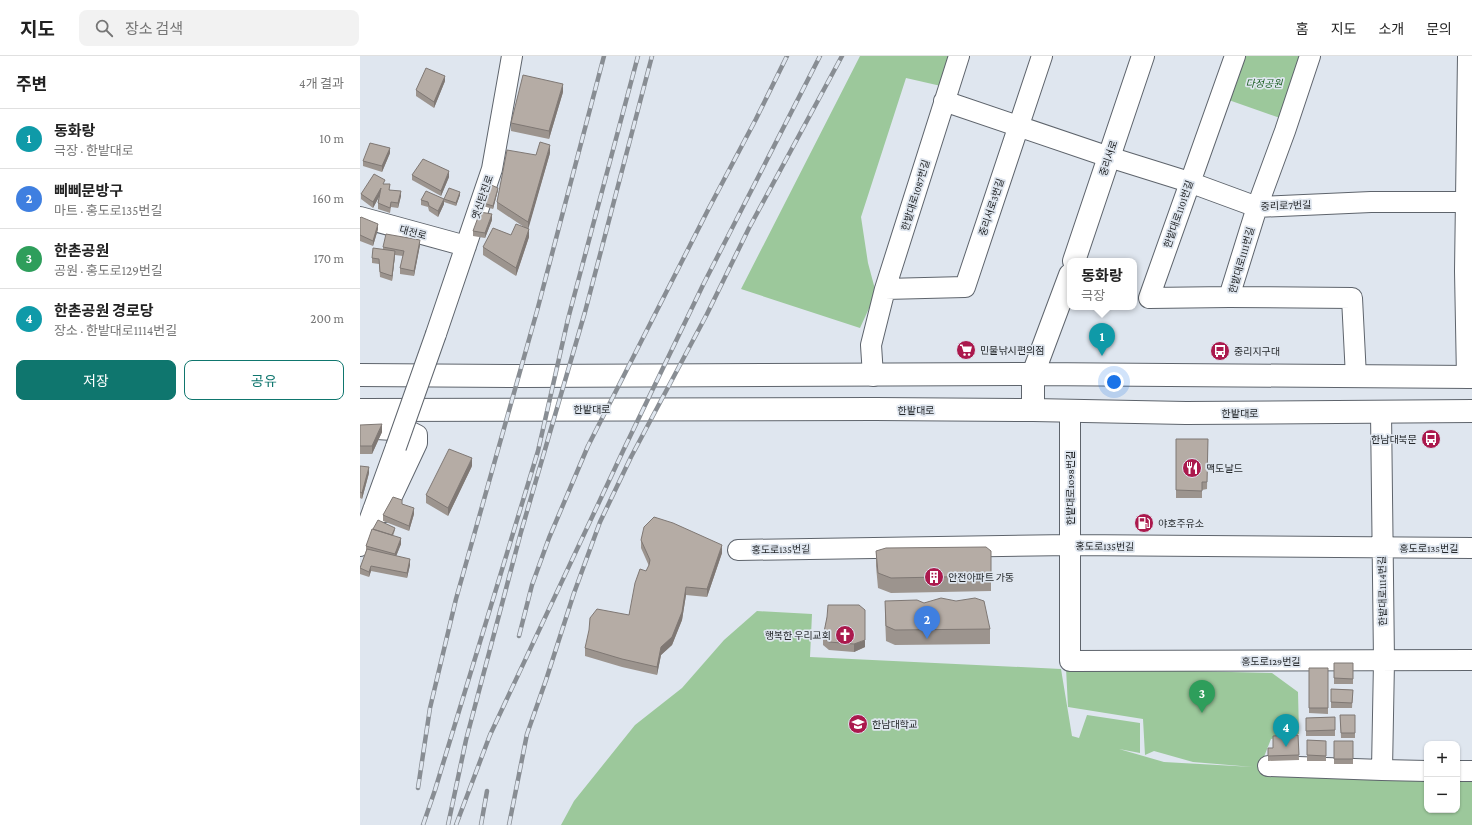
<!DOCTYPE html>
<html lang="ko">
<head>
<meta charset="utf-8">
<style>
  :root { --surface:#fff; --page:#f2f2f2; --text:#222; --muted:#767676; --line:#e0e0e0; --accent:#0f766e }
  body { margin:0; font-family:"Crimson Pro","Noto Sans KR",serif; background:var(--page); color:var(--text) }
  .controls { position:absolute; right:12px; bottom:12px; display:grid; overflow:hidden; border-radius:8px; box-shadow:0 1px 3px #0004 }
  .controls button { width:36px; height:36px; display:grid; place-items:center; padding:0; border:0; border-bottom:1px solid var(--line); background:var(--surface); color:var(--text); font:20px sans-serif }
  .you { position:absolute; left:754px; top:326px; width:14px; height:14px; margin:-10px; border:3px solid #fff; border-radius:50%; background:#1a73e8; box-shadow:0 0 0 6px #1a73e833 }
  .badge { display:grid; place-items:center; width:26px; height:26px; border-radius:50%; background:var(--accent); color:#fff; font-size:13px; font-weight:700 }
  .pin { position:absolute; translate:-50% -33px; filter:drop-shadow(0 1px 2px #0008) }
  .pin::after { content:''; position:absolute; top:21px; width:14px; height:12px; background:inherit; clip-path:polygon(0 0,100% 0,50% 100%) }
  .popup { position:absolute; left:707px; top:202px; width:70px; height:52px; box-sizing:border-box; display:grid; place-content:center; border-radius:8px; background:var(--surface); filter:drop-shadow(0 1px 3px #0005); font-size:13px; white-space:nowrap; color:var(--muted) }
  .popup b { font-size:15px; color:var(--text) }
  .popup::after { content:''; position:absolute; left:50%; top:100%; margin-left:-8px; border:8px solid transparent; border-top-color:var(--surface) }
  .list { margin:0; padding:0; list-style:none }
  h2 { display:flex; justify-content:space-between; align-items:center; height:52px; margin:0; padding:0 16px; font-size:17px }
  h2 small { font-size:13px; font-weight:400; color:var(--muted) }
  .list li { display:grid; grid-template-columns:26px 1fr auto; gap:12px; align-items:center; box-sizing:border-box; height:60px; padding:0 16px; border-top:1px solid var(--line) }
  .list b { display:block; font-size:15px; white-space:nowrap }
  .list p { margin:0; font-size:13px; white-space:nowrap; color:var(--muted) }
  .list em { font-size:13px; font-style:normal; color:var(--muted) }
  .actions { display:flex; gap:8px; padding:12px 16px }
  .actions a { flex:1; padding:9px 0; border:1px solid var(--accent); border-radius:8px; text-align:center; font-size:14px; color:var(--accent) }
  .actions .main { background:var(--accent); color:#fff }
  .icon { flex:none; width:22px; height:22px; fill:none; stroke:currentColor; stroke-width:2; stroke-linecap:round; stroke-linejoin:round }
  .map { position:relative; flex:none; width:1112px; height:769px; overflow:hidden }
  header { display:flex; align-items:center; gap:24px; box-sizing:border-box; height:56px; padding:0 20px; background:var(--surface); border-bottom:1px solid var(--line) }
  header strong { font-size:19px }
  nav { display:flex; gap:22px; margin-inline-start:auto; font-size:14px }
  .search { width:280px; height:36px; background:var(--page); display:flex; align-items:center; gap:10px; box-sizing:border-box; padding:0 14px; border-radius:8px; color:var(--muted); font-size:15px }
  main { display:flex }
  aside { flex:1; background:var(--surface) }
  .map>svg:first-child { display:block }
  .green { fill:#9cc89b }
  .lines { fill:none; stroke-linecap:round; stroke-linejoin:round }
  .minor-casing { stroke:#5e646c; stroke-width:22 }
  .major-casing { stroke:#5e646c; stroke-width:24 }
  .minor { stroke:#fff; stroke-width:20 }
  .major { stroke:#fff; stroke-width:22 }
  .rail-casing { stroke:#888d93; stroke-width:4.5 }
  .rail { stroke:#dfe6ef; stroke-width:3; stroke-dasharray:9; stroke-linecap:butt }
  .minor-bridge-casing { stroke:#5e646c; stroke-width:22; stroke-linecap:butt }
  .minor-bridge { stroke:#fff; stroke-width:20 }
  .wall { fill:#9c948e }
  .shaded-wall { fill:#7f7874 }
  .building { fill:#b5aca5; stroke:#7f7874 }
  .labels { text-anchor:middle; stroke-width:3.5; stroke-linejoin:round; paint-order:stroke }
  .park-label { font-size:10px; font-style:italic; fill:#175b1d; stroke:#dfe6ef }
  .street-label { font-size:10px; fill:#25282b; stroke:#dfe6ef }
  .poi-label { font-size:10px; fill:#25282b; stroke:#dfe6ef; text-anchor:start }
</style>
</head>
<body>
<header>
<strong>지도</strong>
<div class="search"><svg class="icon" aria-label="search" viewBox="0 0 24 24"><circle cx="10" cy="10" r="6"/><path d="M15 15l6 6"/></svg>장소 검색</div>
<nav><a>홈</a><a>지도</a><a>소개</a><a>문의</a></nav>
</header>
<main>
<aside>
<h2>주변<small>4개 결과</small></h2>
<ul class="list">
<li><span class="badge" style="background:#0f9aa8">1</span><div><b>동화랑</b><p>극장 · 한밭대로</p></div><em>10 m</em></li>
<li><span class="badge" style="background:#3f7fe0">2</span><div><b>삐삐문방구</b><p>마트 · 홍도로135번길</p></div><em>160 m</em></li>
<li><span class="badge" style="background:#2e9e5b">3</span><div><b>한촌공원</b><p>공원 · 홍도로129번길</p></div><em>170 m</em></li>
<li><span class="badge" style="background:#0f9aa8">4</span><div><b>한촌공원 경로당</b><p>장소 · 한밭대로1114번길</p></div><em>200 m</em></li>
</ul>
<div class="actions"><a class="main">저장</a><a>공유</a></div>
</aside>
<div class="map">
<svg width="1112" height="769" viewBox="0 0 1112 769">
  <rect width="100%" height="100%" fill="#dfe6ef"/>
  <path class="green" d="M 500,0 L 590,0 L 581,30 L 546,22 L 501,161 L 508,207 L 516,237 L 500,272 L 381,233 Z
    M 878,0 L 942,0 L 920,62 L 863,42 Z
    M 397,555 L 452,558 L 450,601 L 701,613 L 712,680 L 719,682 L 727,659 L 780,667 L 780,697 L 759,693 L 804,706 L 893,711 L 833,706 L 794,695 L 785,699 L 783,663 L 708,651 L 706,612 L 912,617 L 938,636 L 939,678 L 911,683 L 900,711 L 1067,720 L 1067,754 L 1097,754 L 1097,721 L 1112,722 L 1112,769 L 201,769 L 214,745 L 275,669 L 322,632 L 364,584 Z"/>
  <g class="lines">
    <g class="minor-casing">
      <path id="minor" d="M 875,0 L 789,242 L 869,241 L 992,242 L 996,321
        M 584,45 L 749,101 L 829,126 L 897,151 L 1011,146 L 1112,146
        M 0,161 L 106,190
        M 525,233 L 605,231 L 682,0
        M 869,241 L 897,151 L 925,75 L 950,0
        M 76,278 L 132,113 L 152,0
        M 513,320 L 511,289 L 525,233 L 599,0
        M 1107,322 L 1105,215 L 1108,0
        M 710,356 L 710,605 L 1112,604
        M 1021,356 L 1024,605 L 1022,714
        M 0,372 L 49,375 L 57,379 L 57,387 L 27,451 L 24,456 L 13,454
        M 0,490 L 36,391
        M 378,494 L 711,489 L 1112,492
        M 908,710 L 1022,714 L 1067,715
        M 1097,715 L 1112,715"/>
    </g>
    <g class="major-casing">
      <path id="major" d="M 714,205 L 783,0
        M 0,319 L 165,320 L 673,318 L 1112,321
        M 0,354 L 515,353 L 673,354 L 826,357 L 1112,355
        M 673,354 L 673,318 L 710,219"/>
    </g>
    <use href="#minor" class="minor"/>
    <use href="#major" class="major"/>
    <g class="rail-casing">
      <path id="rail" d="M 159,580 L 172,529 L 189,482 L 228,390 L 349,152 L 396,63 L 427,0
        M 58,732 L 70,652 L 96,543 L 177,255 L 244,0
        M 63,769 L 75,734 L 178,395 L 208,263 L 278,0
        M 88,769 L 106,684 L 161,476 L 225,256 L 292,0
        M 96,769 L 130,679 L 263,395 L 343,229 L 460,0
        M 121,769 L 127,735
        M 149,769 L 167,678 L 186,624 L 214,537 L 240,466 L 271,401 L 347,258 L 389,172 L 482,0"/>
    </g>
    <use href="#rail" class="rail"/>
    <g class="minor-bridge-casing">
      <path id="minor-bridge" d="M 36,391 L 76,278"/>
    </g>
    <use href="#minor-bridge" class="minor-bridge"/>
  </g>
  <path class="wall" d="M 85,25 L 74,52 L 56,40 L 56,34 Z
    M 203,36 L 189,83 L 151,75 L 151,67 Z
    M 30,97 L 22,116 L 3,110 L 3,105 Z
    M 190,97 L 168,172 L 169,181 L 156,220 L 123,199 L 123,191 L 151,179 L 164,171 L 137,153 L 137,146 Z
    M 52,119 L 89,121 L 81,140 L 52,124 Z
    M 25,128 L 30,134 L 41,140 L 38,152 L 31,151 L 30,157 L 18,153 L 18,147 L 19,141 L 13,152 L 1,143 L 1,138 Z
    M 138,134 L 133,153 L 123,150 L 123,147 Z
    M 100,139 L 96,150 L 84,146 L 84,148 L 78,161 L 69,155 L 68,151 L 61,149 L 61,144 L 84,143 Z
    M 0,162 L 18,173 L 13,190 L 0,185 Z
    M 132,164 L 125,182 L 113,180 L 113,175 Z
    M 60,189 L 54,220 L 40,218 L 40,212 L 43,200 L 35,199 L 32,225 L 20,221 L 19,208 L 12,207 L 12,202 L 23,193 L 23,191 Z
    M 0,369 L 22,376 L 12,398 L 0,398 Z
    M 816,383 L 848,383 L 847,433 L 842,434 L 842,442 L 816,442 Z
    M 0,410 L 9,417 L 2,443 L 0,442 Z
    M 112,410 L 88,460 L 66,447 L 66,439 Z
    M 54,458 L 49,475 L 23,465 L 23,459 Z
    M 13,474 L 35,474 L 33,480 L 41,488 L 36,500 L 50,509 L 47,522 L 11,515 L 9,521 L 0,518 L 0,512 L 6,495 L 6,490 Z
    M 281,484 L 362,497 L 347,541 L 326,539 L 322,564 L 312,589 L 301,599 L 297,619 L 262,611 L 225,600 L 225,592 L 269,559 L 286,515 L 289,510 L 281,492 Z
    M 516,495 L 631,495 L 631,535 L 531,537 L 518,532 L 516,510 Z
    M 525,545 L 630,573 L 630,588 L 535,589 L 526,585 L 525,560 Z
    M 467,561 L 505,591 L 494,596 L 469,594 L 463,589 L 463,581 Z
    M 974,607 L 993,607 L 993,628 L 974,628 Z
    M 949,612 L 968,612 L 968,658 L 949,657 Z
    M 971,633 L 993,634 L 992,652 L 971,652 Z
    M 980,659 L 995,659 L 995,682 L 981,682 Z
    M 975,661 L 975,680 L 946,680 L 946,662 Z
    M 938,679 L 939,704 L 908,705 L 908,692 L 913,692 Z
    M 947,684 L 966,685 L 966,705 L 947,705 Z
    M 974,685 L 993,685 L 993,708 L 974,708 Z"/>
  <path class="shaded-wall" d="M 85,20 L 85,25 L 74,52 L 74,46 Z
    M 203,28 L 203,36 L 189,83 L 189,75 Z
    M 190,89 L 190,97 L 168,174 L 168,166 Z
    M 30,92 L 30,97 L 22,116 L 22,110 Z
    M 89,115 L 89,121 L 81,140 L 81,135 Z
    M 21,132 L 21,137 L 13,152 L 13,146 Z
    M 138,132 L 138,134 L 133,153 L 133,150 Z
    M 41,135 L 41,140 L 38,152 L 38,147 Z
    M 100,136 L 100,139 L 96,150 L 96,147 Z
    M 84,143 L 84,148 L 78,161 L 78,155 Z
    M 132,158 L 132,164 L 125,182 L 125,177 Z
    M 18,168 L 18,173 L 13,190 L 13,185 Z
    M 169,173 L 169,181 L 156,220 L 156,212 Z
    M 60,184 L 60,189 L 54,220 L 54,215 Z
    M 35,195 L 35,200 L 32,225 L 32,220 Z
    M 22,368 L 22,376 L 12,398 L 12,390 Z
    M 112,402 L 112,410 L 88,460 L 88,452 Z
    M 9,411 L 9,417 L 2,443 L 2,437 Z
    M 54,452 L 54,458 L 49,475 L 49,470 Z
    M 41,482 L 41,488 L 35,503 L 35,498 Z
    M 362,489 L 362,497 L 347,541 L 347,533 Z
    M 50,503 L 50,509 L 47,522 L 47,517 Z
    M 11,510 L 11,515 L 9,521 L 9,516 Z
    M 326,531 L 326,539 L 322,564 L 312,589 L 301,599 L 297,619 L 297,611 L 301,591 Z
    M 505,584 L 505,591 L 494,596 L 494,588 Z"/>
  <path class="building" d="M 66,12 L 85,20 L 74,46 L 56,34 Z
    M 163,19 L 203,28 L 189,75 L 151,67 Z
    M 180,86 L 190,89 L 168,166 L 137,146 L 147,94 L 176,99 Z
    M 10,87 L 30,92 L 22,110 L 3,105 Z
    M 63,103 L 89,115 L 81,135 L 52,119 Z
    M 14,118 L 25,124 L 23,128 L 30,128 L 29,134 L 41,135 L 38,147 L 31,146 L 30,152 L 18,147 L 21,132 L 13,146 L 1,138 Z
    M 129,128 L 138,132 L 133,150 L 123,147 Z
    M 89,132 L 100,136 L 96,147 L 84,143 Z
    M 66,135 L 84,143 L 78,155 L 69,150 L 68,146 L 61,144 Z
    M 120,156 L 132,158 L 125,177 L 113,175 Z
    M 1,161 L 18,168 L 13,185 L 0,179 L 0,162 Z
    M 156,168 L 169,173 L 156,212 L 123,191 L 133,172 L 151,179 Z
    M 26,178 L 60,184 L 54,215 L 40,212 L 44,195 L 23,191 Z
    M 13,192 L 35,195 L 32,220 L 20,216 L 19,203 L 12,202 Z
    M 22,368 L 12,390 L 0,390 L 0,369 Z
    M 816,383 L 848,383 L 847,426 L 842,426 L 842,435 L 816,434 Z
    M 89,393 L 112,402 L 88,452 L 66,439 Z
    M 0,410 L 9,411 L 2,437 L 0,436 Z
    M 33,441 L 42,444 L 42,448 L 54,452 L 49,470 L 23,459 Z
    M 294,461 L 313,467 L 362,489 L 347,533 L 326,531 L 322,556 L 312,581 L 301,591 L 297,611 L 262,603 L 225,592 L 229,574 L 230,562 L 237,553 L 269,559 L 275,527 L 280,513 L 286,515 L 289,509 L 290,504 L 281,484 L 284,471 Z
    M 18,464 L 35,472 L 32,479 L 13,473 Z
    M 12,473 L 41,482 L 35,498 L 6,490 Z
    M 626,491 L 631,495 L 631,520 L 531,522 L 518,517 L 516,495 L 526,492 Z
    M 7,493 L 50,503 L 47,517 L 11,510 L 9,516 L 0,512 Z
    M 581,542 L 596,545 L 615,542 L 624,545 L 630,573 L 535,574 L 526,570 L 525,545 L 557,544 L 564,547 Z
    M 468,549 L 499,549 L 505,554 L 505,584 L 494,588 L 469,586 L 463,581 L 467,561 Z
    M 974,607 L 993,607 L 993,623 L 974,622 Z
    M 949,612 L 968,612 L 968,652 L 949,652 Z
    M 971,633 L 993,634 L 992,647 L 971,646 Z
    M 980,659 L 995,659 L 995,677 L 981,677 Z
    M 975,661 L 975,674 L 946,675 L 946,662 Z
    M 938,679 L 939,699 L 908,700 L 908,692 L 913,692 L 913,680 Z
    M 947,684 L 966,685 L 966,700 L 947,699 Z
    M 974,685 L 993,685 L 993,703 L 974,703 Z"/>
  <defs>
    <g id="supermarket-disc" transform="scale(1)"><circle r="9.5" fill="#ab194d" stroke="#dfe6ef"/><path d="M-6-5.5h2.5l.6 2H6L4.5 2H-2.5L-4.4-4H-6ZM-1.5 3.2a1.3 1.3 0 1 0 .1 0ZM3 3.2a1.3 1.3 0 1 0 .1 0Z" fill="#fff"/></g>
    <g id="bus-disc" transform="scale(1)"><circle r="9.5" fill="#ab194d" stroke="#dfe6ef"/><path d="M-5-6H5V4H4V6H2V4H-2V6H-4V4H-5ZM-3.5-4V0h7V-4ZM-3.5 1.2v1.5H-2V1.2ZM2 1.2v1.5H3.5V1.2Z" fill="#fff"/></g>
    <g id="restaurant-disc" transform="scale(1)"><circle r="9.5" fill="#ab194d" stroke="#dfe6ef"/><path d="M-5-6h1v4h1v-4h1v4h1v-4h1v5L-1.5 .5V6h-2V.5L-5-1ZM5-6V6H3V1.5H1.5Q1.5-4 5-6Z" fill="#fff"/></g>
    <g id="fuel-disc" transform="scale(1)"><circle r="9.5" fill="#ab194d" stroke="#dfe6ef"/><path d="M-5.5-6h7V0h2V4h1.3V-2.5L3-4.5l.8-.8L6-3V5H2.5V1h-1V6h-7ZM-4.2-4.7v3.2H.2V-4.7Z" fill="#fff"/></g>
    <g id="building-disc" transform="scale(1)"><circle r="9.5" fill="#ab194d" stroke="#dfe6ef"/><path d="M-4-6H4V6H1V3H-1V6H-4ZM-2.5-4.3h1.7v1.8h-1.7ZM.8-4.3h1.7v1.8H.8ZM-2.5-1h1.7V.8h-1.7ZM.8-1h1.7V.8H.8Z" fill="#fff"/></g>
    <g id="church-disc" transform="scale(1)"><circle r="9.5" fill="#ab194d" stroke="#dfe6ef"/><path d="M-1.2-6h2.4v3.5h3.3v2.4h-3.3V6h-2.4V-.1h-3.3v-2.4h3.3Z" fill="#fff"/></g>
    <g id="university-disc" transform="scale(1)"><circle r="9.5" fill="#ab194d" stroke="#dfe6ef"/><path d="M0-5L7-2L0 1L-7-2ZM-4 1L0 2.5L4 1V4Q0 6-4 4Z" fill="#fff"/></g>
  </defs>
  <g fill-rule="evenodd">
    <use href="#supermarket-disc" x="606" y="294"/>
    <use href="#bus-disc" x="860" y="295"/>
    <use href="#bus-disc" x="1071" y="383"/>
    <use href="#restaurant-disc" x="832" y="412"/>
    <use href="#fuel-disc" x="784" y="467"/>
    <use href="#building-disc" x="574" y="521"/>
    <use href="#church-disc" x="485" y="579"/>
    <use href="#university-disc" x="498" y="668"/>
  </g>
  <g class="labels">
    <g class="park-label">
      <text x="904" y="31">다정공원</text>
    </g>
    <g class="street-label">
      <text transform="translate(748 102) rotate(-72)" y="4">중리서로</text>
      <text transform="translate(555 139) rotate(-73)" y="4">한밭대로1087번길</text>
      <text transform="translate(122 141) rotate(-71)" y="4">옛신탄진로</text>
      <text transform="translate(926 149) rotate(-2)" y="4">중리로7번길</text>
      <text transform="translate(631 151) rotate(-72)" y="4">중리서로3번길</text>
      <text transform="translate(818 158) rotate(-71)" y="4">한밭대로1101번길</text>
      <text transform="translate(53 176) rotate(15)" y="4">대전로</text>
      <text transform="translate(881 204) rotate(-74)" y="4">한밭대로1111번길</text>
      <text x="232" y="357">한밭대로</text>
      <text x="556" y="358">한밭대로</text>
      <text x="880" y="361">한밭대로</text>
      <text transform="translate(710 432) rotate(-90)" y="4">한밭대로1098번길</text>
      <text transform="translate(745 490) rotate(1)" y="4">홍도로135번길</text>
      <text x="1069" y="496">홍도로135번길</text>
      <text transform="translate(421 493) rotate(-1)" y="4">홍도로135번길</text>
      <text transform="translate(1022 535) rotate(-91)" y="4">한밭대로1114번길</text>
      <text x="911" y="609">홍도로129번길</text>
    </g>
    <g class="poi-label">
      <text x="620" y="298">민물낚시편의점</text>
      <text x="874" y="299">중리지구대</text>
      <text x="1057" y="387" text-anchor="end">한남대북문</text>
      <text x="846" y="416">맥도날드</text>
      <text x="798" y="471">야호주유소</text>
      <text x="588" y="525">안전아파트 가동</text>
      <text x="471" y="583" text-anchor="end">행복한 우리교회</text>
      <text x="512" y="672">한남대학교</text>
    </g>
  </g>
</svg>
<div class="controls">
<button>+</button>
<button>−</button>
</div>
<div class="you"></div>
<div class="pin badge" style="left:742px;top:300px;background:#0f9aa8">1</div>
<div class="popup"><b>동화랑</b>극장</div>
<div class="pin badge" style="left:567px;top:583px;background:#3f7fe0">2</div>
<div class="pin badge" style="left:842px;top:657px;background:#2e9e5b">3</div>
<div class="pin badge" style="left:926px;top:691px;background:#0f9aa8">4</div>
</div>
</main>
</body>
</html>
